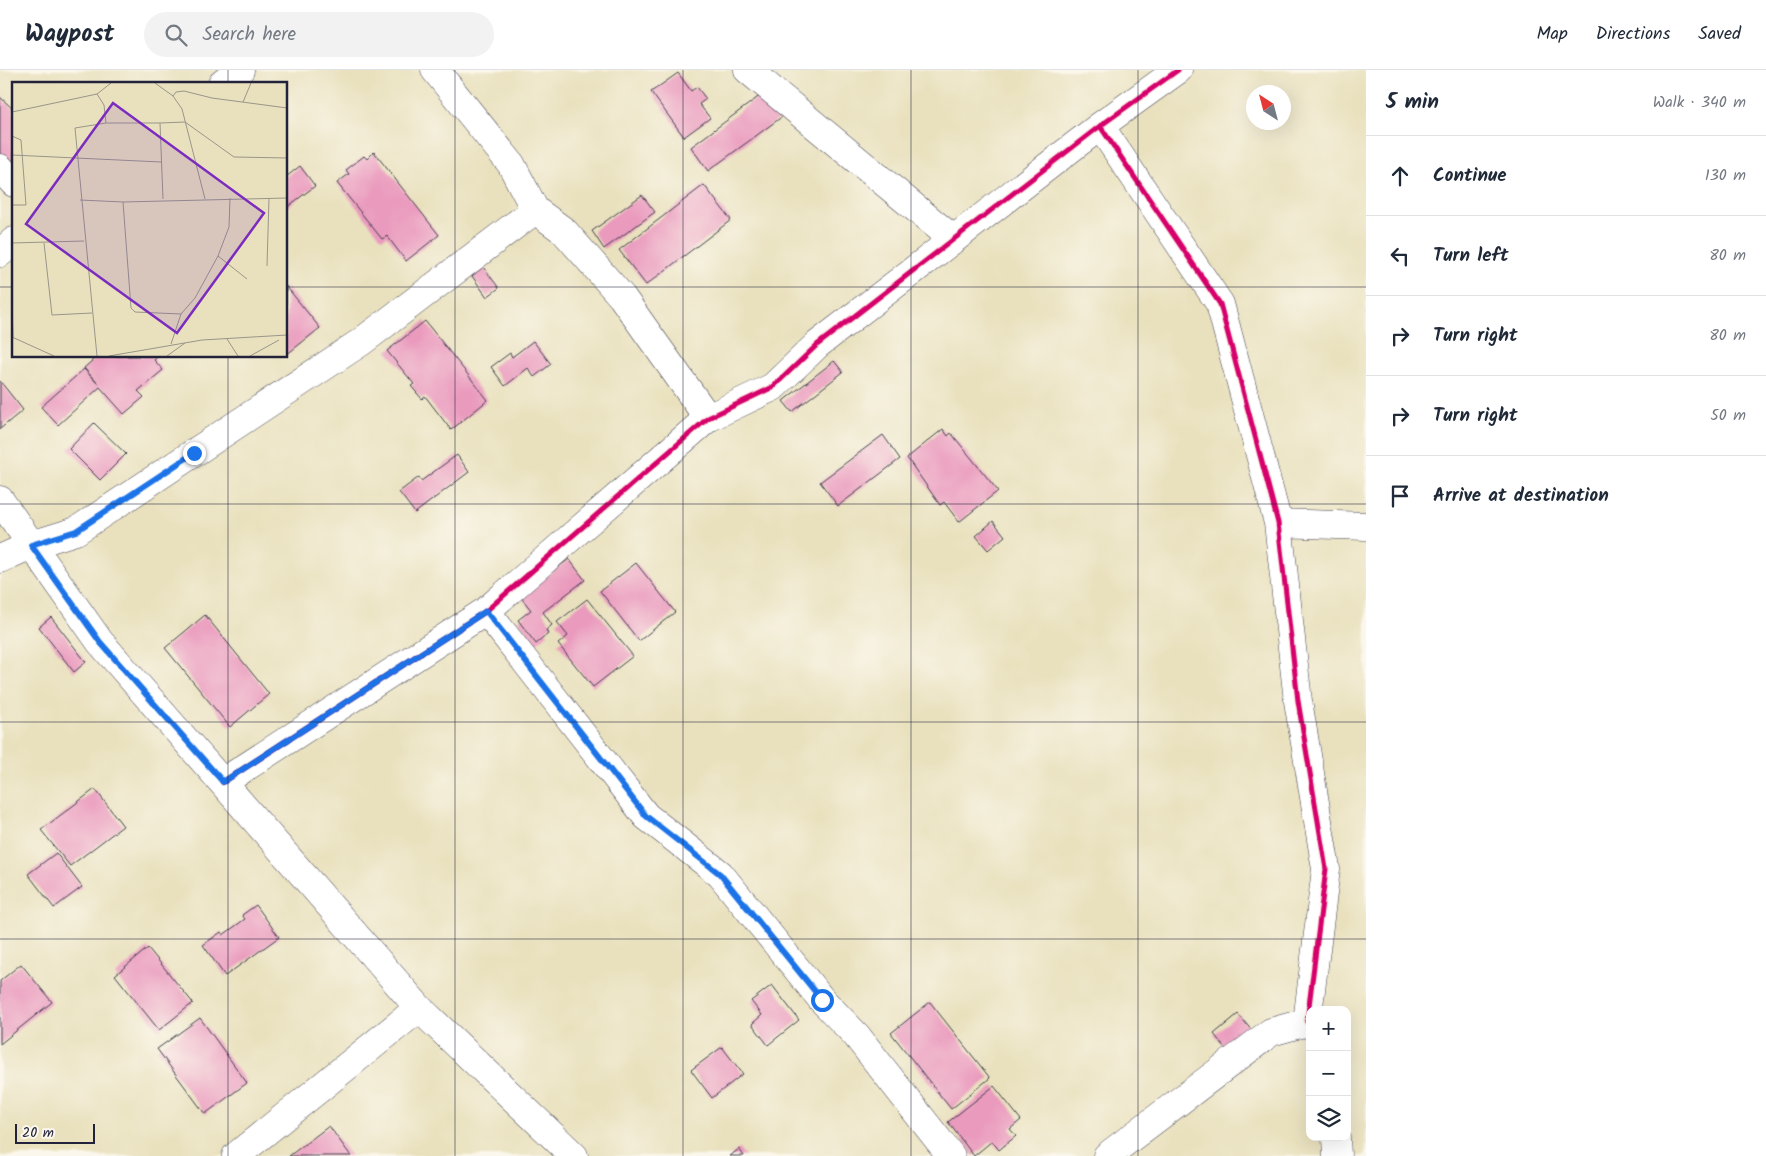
<!DOCTYPE html>
<html lang="en">
<head>
<meta charset="utf-8">
<style>
  :root { --surface:#fff; --page:#f2f2f3; --text:#1f2937; --muted:#747a83; --line:#e0e1e3 }
  body { margin:0; font-family:Kalam,sans-serif; background:var(--page); color:var(--text) }
  .controls { position:absolute; right:15px; bottom:15px; display:grid; overflow:hidden; border-radius:10px; box-shadow:0 5px 20px #0002 }
  .controls button { width:45px; height:45px; display:grid; place-items:center; padding:0; border:0; border-bottom:1px solid var(--line); background:var(--surface); color:var(--text); font:25px sans-serif }
  .compass { position:absolute; left:1246px; top:15px; width:45px; height:45px; border-radius:50%; background:var(--surface); box-shadow:0 5px 20px #0002; rotate:324deg }
  .scale { position:absolute; left:15px; bottom:12px; width:80px; box-sizing:border-box; padding-left:5px; border:2px solid #22223b; border-top:0; font-size:14px; line-height:18px; white-space:nowrap; color:#22223b; -webkit-text-stroke:4px #fbf7ec; paint-order:stroke }
  .stop { position:absolute; width:15px; height:15px; margin:-11px; border:4px solid #1a73e8; border-radius:50%; background:#fff }
  .stop.end { background:#1a73e8; border-color:#fff; box-shadow:0 1px 5px #0008 }
  .list { margin:0; padding:0; list-style:none }
  h2 { display:flex; justify-content:space-between; align-items:center; height:65px; margin:0; padding:0 20px; font-size:21px }
  h2 small { font-size:16px; font-weight:400; color:var(--muted) }
  .list li { display:grid; grid-template-columns:32px 1fr auto; gap:15px; align-items:center; box-sizing:border-box; height:80px; padding:0 20px; border-top:1px solid var(--line) }
  .list b { display:block; font-size:19px; white-space:nowrap }
  .list em { font-size:16px; font-style:normal; color:var(--muted) }
  .icon { flex:none; width:28px; height:28px; fill:none; stroke:currentColor; stroke-width:2; stroke-linecap:round; stroke-linejoin:round }
  .map { position:relative; flex:none; width:1366px; height:1086px; overflow:hidden }
  header { display:flex; align-items:center; gap:30px; box-sizing:border-box; height:70px; padding:0 25px; background:var(--surface); border-bottom:1px solid var(--line) }
  header strong { font-size:24px }
  nav { display:flex; gap:28px; margin-inline-start:auto; font-size:18px }
  .search { width:350px; height:45px; background:var(--page); display:flex; align-items:center; gap:12px; box-sizing:border-box; padding:0 18px; border-radius:28px; color:var(--muted); font-size:19px }
  main { display:flex }
  aside { flex:1; background:var(--surface) }
  .map>svg:first-child { display:block }
  .building { fill:#ea9abd }
  .lines { fill:none; stroke-linecap:round; stroke-linejoin:round }
  .street-casing { stroke:#403f4f; stroke-width:29 }
  .street { stroke:#fff; stroke-width:28 }
  .cycleway-casing { stroke:#fbf7ec; stroke-width:8 }
  .cycleway { stroke:#d6006c; stroke-width:5 }
  .route { stroke:#1a73e8; stroke-width:6 }
  .grid { fill:none; stroke:#22223b; stroke-width:1; stroke-opacity:0.55 }
  .inset-road { fill:none; stroke:#99958a; stroke-width:1 }
  .view { fill:#7b2cbf; fill-opacity:0.15; stroke:#7b2cbf; stroke-width:2.5 }
  .inset-edge { fill:none; stroke:#22223b; stroke-width:2.5 }
</style>
</head>
<body>
<header>
<strong>Waypost</strong>
<div class="search"><svg class="icon" aria-label="search" viewBox="0 0 24 24"><circle cx="10" cy="10" r="6"/><path d="M15 15l6 6"/></svg>Search here</div>
<nav><a>Map</a><a>Directions</a><a>Saved</a></nav>
</header>
<main>
<div class="map">
<svg width="1366" height="1086" viewBox="0 0 1366 1086">
  <rect width="100%" height="100%" fill="#fbf7ec"/>
  <filter id="ink" filterUnits="userSpaceOnUse"><feTurbulence type="fractalNoise" baseFrequency=".02" numOctaves="2"/><feDisplacementMap in="SourceGraphic" scale="10" xChannelSelector="R" yChannelSelector="G"/><feConvolveMatrix kernelMatrix="1 2 1 2 8 2 1 2 1" color-interpolation-filters="sRGB"/></filter>
  <filter id="wash" filterUnits="userSpaceOnUse"><feTurbulence type="fractalNoise" baseFrequency=".0096" numOctaves="4" result="noise"/><feDisplacementMap in="SourceGraphic" scale="20" xChannelSelector="R" yChannelSelector="G"/><feGaussianBlur stdDeviation="1.12" result="paint"/><feColorMatrix in="noise" values="0 0 0 0 0 0 0 0 0 0 0 0 0 0 0 0 0 1.4 0 .05"/><feComposite in="paint" operator="in"/></filter>
  <g filter="url(#wash)">
    <rect width="100%" height="100%" fill="#e9e1be"/>
    <g id="blocks">
      <path class="building" d="M 678,3 L 691,21 L 697,17 L 706,29 L 699,34 L 710,48 L 684,67 L 651,22 Z
        M 765,22 L 783,46 L 708,101 L 691,77 Z
        M 0,27 L 14,40 L 14,103 L 0,89 Z
        M 374,82 L 439,165 L 406,191 L 387,166 L 382,169 L 337,113 L 349,104 L 346,100 L 364,86 L 367,89 Z
        M 300,96 L 315,116 L 286,138 L 286,107 Z
        M 704,115 L 731,150 L 646,215 L 619,180 Z
        M 642,125 L 655,142 L 604,179 L 592,161 Z
        M 483,197 L 499,218 L 487,227 L 472,206 Z
        M 286,216 L 320,258 L 286,285 Z
        M 425,251 L 488,330 L 451,360 L 425,326 L 422,329 L 411,316 L 414,314 L 387,281 Z
        M 533,271 L 551,294 L 534,307 L 528,298 L 505,316 L 491,297 L 510,283 L 512,287 Z
        M 89,286 L 158,286 L 154,290 L 163,300 L 138,321 L 144,327 L 124,344 L 100,317 L 58,355 L 41,337 L 84,299 L 99,315 L 84,298 L 93,290 Z
        M 834,291 L 843,302 L 792,342 L 783,331 Z
        M 0,311 L 23,340 L 0,359 Z
        M 94,353 L 126,384 L 100,410 L 69,379 Z
        M 943,359 L 948,366 L 951,363 L 998,421 L 959,452 L 944,432 L 940,435 L 907,388 Z
        M 883,365 L 900,389 L 838,436 L 820,412 Z
        M 457,385 L 469,402 L 415,443 L 399,422 L 419,407 L 421,411 Z
        M 993,451 L 1005,466 L 988,480 L 976,466 Z
        M 569,489 L 585,510 L 543,542 L 552,555 L 546,560 L 548,564 L 536,574 L 518,550 L 531,540 L 520,526 Z
        M 636,493 L 675,542 L 639,571 L 600,521 Z
        M 587,529 L 633,586 L 593,617 L 558,574 L 568,566 L 557,552 Z
        M 205,545 L 269,624 L 230,657 L 165,578 Z
        M 51,547 L 86,592 L 74,602 L 39,557 Z
        M 95,719 L 123,756 L 70,796 L 41,760 Z
        M 56,783 L 82,817 L 54,838 L 28,804 Z
        M 256,835 L 279,867 L 225,906 L 203,875 L 221,862 L 223,865 L 245,849 L 242,845 Z
        M 148,878 L 193,933 L 159,960 L 115,905 Z
        M 21,894 L 52,932 L 0,974 L 0,911 Z
        M 772,915 L 799,950 L 768,975 L 752,954 L 762,945 L 751,931 Z
        M 930,932 L 990,1008 L 951,1039 L 891,963 Z
        M 1238,944 L 1253,962 L 1228,982 L 1214,964 Z
        M 200,948 L 247,1013 L 205,1044 L 157,979 Z
        M 722,977 L 743,1004 L 712,1028 L 691,1000 Z
        M 994,1016 L 1021,1050 L 1010,1059 L 1016,1066 L 999,1080 L 992,1071 L 974,1086 L 948,1052 Z
        M 329,1056 L 351,1086 L 289,1086 Z
        M 739,1079 L 744,1086 L 730,1086 Z"/>
    </g>
  </g>
  <g filter="url(#ink)">
    <use href="#blocks" fill-opacity="0" stroke="#403f4f" stroke-width="1"/>
    <g class="lines">
      <g class="street-casing">
        <path id="street" d="M 435,0 L 511,94 L 535,140 L 564,161 L 622,227 L 708,348
          M 748,0 L 953,169
          M 222,14 L 240,0
          M 1100,56 L 1220,234 L 1278,453 L 1298,631 L 1326,799 L 1307,952 L 1310,955
          M 0,98 L 14,113
          M 0,183 L 14,171
          M 0,430 L 100,572 L 419,938 L 574,1086
          M 1278,453 L 1366,456
          M 0,489 L 31,475 L 76,461 L 361,272 L 535,140
          M 486,541 L 646,746 L 720,804 L 822,930 L 856,965 L 951,1086
          M 223,712 L 486,541 L 708,348 L 773,317 L 817,275 L 1100,56 L 1178,0
          M 1336,1067 L 1337,1086
          M 236,1086 L 419,938
          M 1107,1086 L 1271,962 L 1307,952"/>
      </g>
      <use href="#street" class="street"/>
      <g class="cycleway-casing">
        <path id="cycleway" d="M 1100,56 L 1220,234 L 1278,453 L 1298,631 L 1326,799 L 1307,952 L 1310,955
          M 223,712 L 486,541 L 708,348 L 773,317 L 817,275 L 1100,56 L 1178,0"/>
      </g>
      <use href="#cycleway" class="cycleway"/>
    </g>
  </g>
  <g class="lines" filter="url(#ink)">
    <path class="route" d="M 194,383 L 76,461 L 31,475 L 100,572 L 223,712 L 486,541 L 646,746 L 720,804 L 822,930"/>
  </g>
  <path class="grid" d="M 228,0 L 228,14M 455,0 L 455,1086M 683,0 L 683,1086M 911,0 L 911,1086M 1138,0 L 1138,1086M 0,217 L 14,217M 286,217 L 1366,217M 228,286 L 228,1086M 0,434 L 1366,434M 0,652 L 1366,652M 0,869 L 1366,869"/>
  <g transform="translate(12 12)">
    <rect width="275" height="275" fill="#e9e1be"/>
    <path class="inset-road" d="M 143,1 L 161,14 L 170,27 L 193,117M 85,12 L 92,23 L 94,41M 161,14 L 164,10 L 172,9 L 200,16 L 275,26M 231,20 L 239,1M 0,30 L 85,12 L 99,1M 148,41 L 173,40 L 222,75 L 275,76M 0,54 L 9,58 L 14,123 L 0,123M 0,73 L 149,80M 68,118 L 111,120 L 275,116M 111,120 L 119,226 L 123,230 L 169,232M 0,161 L 72,159M 32,161 L 40,233 L 80,231M 206,174 L 235,197M 255,184 L 257,116M 0,221 L 1,255M 0,255 L 42,274M 215,257 L 226,274M 159,262 L 169,232 L 183,216 L 206,174 L 217,145 L 218,116M 85,274 L 63,46 L 94,41 L 148,41 L 151,117M 97,274 L 190,258 L 275,253M 155,274 L 173,261M 238,274 L 267,258"/>
    <path class="view" d="M 101,21 L 252,131 L 165,251 L 14,142 Z"/>
    <rect width="275" height="275" class="inset-edge"/>
  </g>
</svg>
<div class="controls">
<button>+</button>
<button>−</button>
<button><svg class="icon" aria-label="layers" viewBox="0 0 24 24"><path d="M12 4l9 5-9 5-9-5zM3 14l9 5 9-5"/></svg></button>
</div>
<svg class="compass" viewBox="-18 -18 36 36"><path d="M0-13l5 13h-10z" fill="#e53935"/><path d="M0 13l5-13h-10z" fill="#747a83"/></svg>
<div class="scale">20 m</div>
<div class="stop" style="left:822px;top:930px"></div>
<div class="stop end" style="left:194px;top:383px"></div>
</div>
<aside>
<h2>5 min<small>Walk · 340 m</small></h2>
<ul class="list">
<li><svg class="icon" aria-label="ahead" viewBox="0 0 24 24"><path d="M12 20V5M6 11l6-6 6 6"/></svg><div><b>Continue</b></div><em>130 m</em></li>
<li><svg class="icon" aria-label="left" viewBox="0 0 24 24"><path d="M17 20v-9H6M10 6l-5 5 5 5"/></svg><div><b>Turn left</b></div><em>80 m</em></li>
<li><svg class="icon" aria-label="right" viewBox="0 0 24 24"><path d="M7 20v-9h11M14 6l5 5-5 5"/></svg><div><b>Turn right</b></div><em>80 m</em></li>
<li><svg class="icon" aria-label="right" viewBox="0 0 24 24"><path d="M7 20v-9h11M14 6l5 5-5 5"/></svg><div><b>Turn right</b></div><em>50 m</em></li>
<li><svg class="icon" aria-label="arrive" viewBox="0 0 24 24"><path d="M6 21V4h12l-3 4 3 4H6"/></svg><div><b>Arrive at destination</b></div></li>
</ul>
</aside>
</main>
</body>
</html>
